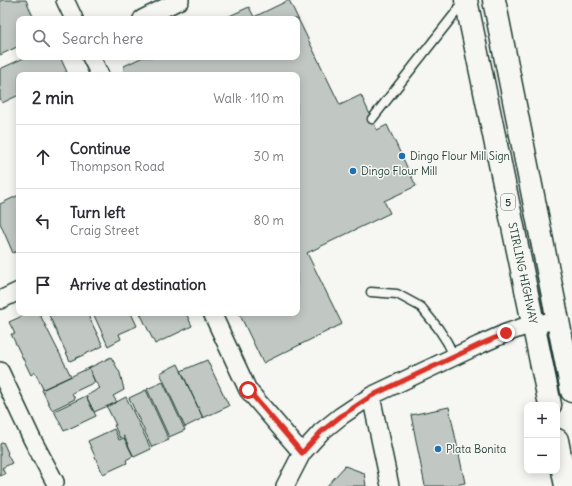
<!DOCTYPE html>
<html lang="en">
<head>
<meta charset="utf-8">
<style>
  :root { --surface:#fff; --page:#f2f2f3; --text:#2b2b33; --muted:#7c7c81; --line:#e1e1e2 }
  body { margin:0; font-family:Delius,sans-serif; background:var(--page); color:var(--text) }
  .controls { position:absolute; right:12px; bottom:12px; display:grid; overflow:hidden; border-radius:8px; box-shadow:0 2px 10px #0003 }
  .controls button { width:36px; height:36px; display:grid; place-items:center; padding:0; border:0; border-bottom:1px solid var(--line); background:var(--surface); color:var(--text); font:20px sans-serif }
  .stop { position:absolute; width:12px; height:12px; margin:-9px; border:3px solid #d93025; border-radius:50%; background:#fff }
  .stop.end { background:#d93025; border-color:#fff; box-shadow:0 1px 4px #0008 }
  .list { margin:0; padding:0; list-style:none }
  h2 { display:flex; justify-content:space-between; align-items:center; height:52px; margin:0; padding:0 16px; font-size:17px }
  h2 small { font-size:13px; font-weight:400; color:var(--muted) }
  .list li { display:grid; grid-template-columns:26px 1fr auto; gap:12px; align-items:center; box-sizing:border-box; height:64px; padding:0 16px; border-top:1px solid var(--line) }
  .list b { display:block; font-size:15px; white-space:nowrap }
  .list p { margin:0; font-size:13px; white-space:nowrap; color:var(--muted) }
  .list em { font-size:13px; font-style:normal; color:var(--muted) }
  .icon { flex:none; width:22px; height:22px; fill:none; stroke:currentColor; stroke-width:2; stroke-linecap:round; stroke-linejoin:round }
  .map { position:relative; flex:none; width:572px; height:486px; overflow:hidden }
  .search { position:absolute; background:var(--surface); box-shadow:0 2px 10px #0003; left:16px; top:16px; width:284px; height:44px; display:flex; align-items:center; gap:10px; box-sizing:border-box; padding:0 14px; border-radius:8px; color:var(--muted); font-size:15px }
  .panel { position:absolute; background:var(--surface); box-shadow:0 2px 10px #0003; left:16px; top:72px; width:284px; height:244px; border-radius:8px }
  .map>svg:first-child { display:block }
  .building { fill:#c1c8c3; stroke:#1f3d34 }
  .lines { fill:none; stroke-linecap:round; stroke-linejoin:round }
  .lane-casing { stroke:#1f3d34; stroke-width:11 }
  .street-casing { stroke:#1f3d34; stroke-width:20 }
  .highway-casing { stroke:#1f3d34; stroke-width:25 }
  .lane { stroke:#f6f6f2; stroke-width:8 }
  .street { stroke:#f6f6f2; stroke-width:17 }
  .highway { stroke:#f6f6f2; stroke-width:22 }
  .route { stroke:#d93025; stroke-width:5 }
  .poi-dot { fill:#1f6fb2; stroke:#f6f6f2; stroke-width:1.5 }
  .labels { text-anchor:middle; stroke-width:3; stroke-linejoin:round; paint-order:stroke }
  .shield { fill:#f6f6f2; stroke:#60746d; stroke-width:1 }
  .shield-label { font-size:10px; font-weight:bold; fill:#1f3d34 }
  .poi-label { font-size:11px; fill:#1f3d34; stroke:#f6f6f2; text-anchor:start }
  .street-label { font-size:11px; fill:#1f3d34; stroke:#f6f6f2 }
</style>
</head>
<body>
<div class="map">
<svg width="572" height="486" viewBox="0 0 572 486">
  <rect width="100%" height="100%" fill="#f6f6f2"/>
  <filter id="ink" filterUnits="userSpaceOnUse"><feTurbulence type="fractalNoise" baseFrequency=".025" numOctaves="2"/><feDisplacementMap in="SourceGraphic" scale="8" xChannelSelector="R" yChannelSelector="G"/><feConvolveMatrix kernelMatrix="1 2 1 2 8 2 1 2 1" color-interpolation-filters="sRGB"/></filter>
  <g filter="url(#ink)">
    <path class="building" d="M 2,0 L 26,0 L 34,19 L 19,19 L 19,46 L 0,55 L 0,1 Z
      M 289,0 L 340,105 L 361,95 L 377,130 L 387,125 L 416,186 L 384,201 L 390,213 L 307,253 L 342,324 L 263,363 L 239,313 L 297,313 L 297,75 L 123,75 L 124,66 L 143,57 L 297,57 L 297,19 L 223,19 L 249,7 L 254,17 Z
      M 26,57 L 60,57 L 67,72 L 60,75 L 19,75 L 19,95 L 2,103 L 0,98 L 0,69 Z
      M 19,195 L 19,250 L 13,253 L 0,223 L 0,204 Z
      M 29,313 L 39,313 L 71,376 L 43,389 L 35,372 L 31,375 L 11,334 L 15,334 L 9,322 Z
      M 48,313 L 87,313 L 103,346 L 70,361 Z
      M 93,313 L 131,313 L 137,326 L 119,334 L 121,339 L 108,346 Z
      M 140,313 L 186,313 L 192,326 L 155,344 Z
      M 111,357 L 120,373 L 124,390 L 113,396 L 117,402 L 94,412 L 86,396 L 100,388 L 95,382 L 89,368 Z
      M 207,360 L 229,406 L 203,418 L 181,371 Z
      M 178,364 L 203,418 L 185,427 L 160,373 Z
      M 89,368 L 95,382 L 72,393 L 75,399 L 52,410 L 42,390 Z
      M 163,382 L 185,430 L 169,437 L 147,389 Z
      M 146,390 L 169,440 L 152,447 L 129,398 Z
      M 86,396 L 96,416 L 64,431 L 54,411 Z
      M 126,397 L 151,449 L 134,457 L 124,436 L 120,438 L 114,425 L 116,425 L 107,407 Z
      M 449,407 L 465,483 L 449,486 L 425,486 L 411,415 Z
      M 114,429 L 119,440 L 124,438 L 133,456 L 126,460 L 127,463 L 103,474 L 88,441 Z
      M 3,442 L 8,453 L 7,454 L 12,463 L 2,468 L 5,474 L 0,476 L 0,444 Z
      M 345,466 L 364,473 L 366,486 L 327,486 Z"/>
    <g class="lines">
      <g class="lane-casing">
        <path id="lane" d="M 372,119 L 464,2
          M 371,292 L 397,294 L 421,307 L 438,328 L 447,342 L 454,356"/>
      </g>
      <g class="street-casing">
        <path id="street" d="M 65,0 L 74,19
          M 142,19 L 180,0
          M 91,57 L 100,75
          M 0,300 L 19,291
          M 212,313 L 248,390 L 302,453
          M 0,371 L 32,439 L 55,482
          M 371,396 L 390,486
          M 285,486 L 302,453 L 321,432 L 341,416 L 371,396 L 479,345 L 506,333 L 523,327 L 557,320"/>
      </g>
      <g class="highway-casing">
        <path id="highway" d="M 466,0 L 550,405
          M 494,0 L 572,391
          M 557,440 L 566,486"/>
      </g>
      <use href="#lane" class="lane"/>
      <use href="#street" class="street"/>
      <use href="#highway" class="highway"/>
    </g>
  </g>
  <g class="lines" filter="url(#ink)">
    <path class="route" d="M 248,390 L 302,453 L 321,432 L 341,416 L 371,396 L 479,345 L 506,333"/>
  </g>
  <g class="poi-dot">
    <circle cx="402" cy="156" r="4"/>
    <circle cx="353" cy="171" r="4"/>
    <circle cx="438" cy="449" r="4"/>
  </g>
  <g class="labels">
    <rect class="shield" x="501" y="194" width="14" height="16" rx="3"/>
    <g class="shield-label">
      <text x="508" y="206">5</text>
    </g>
    <g class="poi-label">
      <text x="410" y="160">Dingo Flour Mill Sign</text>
      <text x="361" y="175">Dingo Flour Mill</text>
      <text x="446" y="453">Plata Bonita</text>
    </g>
    <g class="street-label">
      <text transform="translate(523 273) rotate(78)" y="4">STIRLING HIGHWAY</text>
    </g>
  </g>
</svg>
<div class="controls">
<button>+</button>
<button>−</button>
</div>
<div class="stop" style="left:248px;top:390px"></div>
<div class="stop end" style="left:506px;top:333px"></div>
<div class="search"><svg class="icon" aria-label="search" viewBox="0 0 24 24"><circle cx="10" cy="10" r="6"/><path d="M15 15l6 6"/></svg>Search here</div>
<section class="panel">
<h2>2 min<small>Walk · 110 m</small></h2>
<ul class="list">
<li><svg class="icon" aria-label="ahead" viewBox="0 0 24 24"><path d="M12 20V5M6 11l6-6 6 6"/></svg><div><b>Continue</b><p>Thompson Road</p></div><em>30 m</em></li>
<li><svg class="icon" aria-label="left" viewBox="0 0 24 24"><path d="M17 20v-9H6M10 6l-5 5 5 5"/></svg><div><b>Turn left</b><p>Craig Street</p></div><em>80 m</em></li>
<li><svg class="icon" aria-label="arrive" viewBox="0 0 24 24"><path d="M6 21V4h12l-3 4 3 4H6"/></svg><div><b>Arrive at destination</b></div></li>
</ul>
</section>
</div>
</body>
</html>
